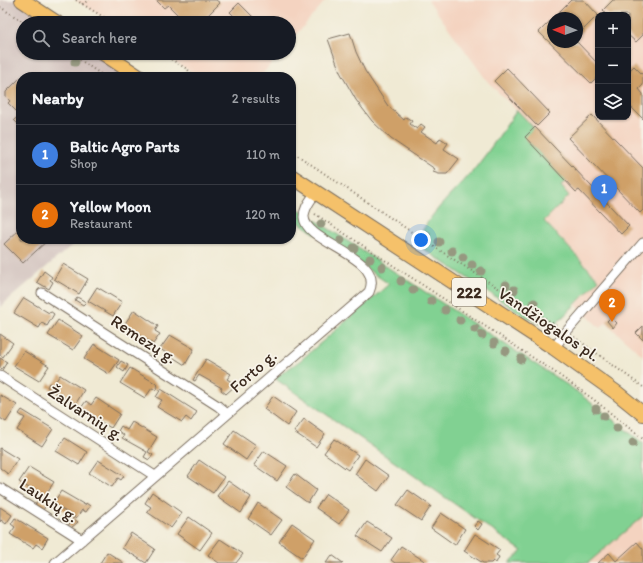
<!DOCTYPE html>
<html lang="en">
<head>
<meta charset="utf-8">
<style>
  :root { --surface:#171b24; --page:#242831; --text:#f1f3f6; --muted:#9ea1a6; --line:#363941; --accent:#0b8043 }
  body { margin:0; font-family:Itim,sans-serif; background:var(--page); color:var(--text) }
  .controls { position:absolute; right:12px; top:12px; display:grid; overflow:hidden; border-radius:8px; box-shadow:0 1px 3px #0004 }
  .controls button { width:36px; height:36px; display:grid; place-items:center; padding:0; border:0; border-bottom:1px solid var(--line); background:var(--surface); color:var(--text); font:20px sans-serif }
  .compass { position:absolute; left:547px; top:12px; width:36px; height:36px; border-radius:50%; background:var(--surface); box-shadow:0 1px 3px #0004; rotate:271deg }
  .you { position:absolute; left:421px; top:240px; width:14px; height:14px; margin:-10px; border:3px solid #fff; border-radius:50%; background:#1a73e8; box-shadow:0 0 0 6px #1a73e833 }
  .badge { display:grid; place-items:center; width:26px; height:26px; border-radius:50%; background:var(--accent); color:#fff; font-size:13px; font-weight:700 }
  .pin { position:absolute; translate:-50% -33px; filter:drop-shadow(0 1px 2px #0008) }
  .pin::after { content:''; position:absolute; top:21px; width:14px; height:12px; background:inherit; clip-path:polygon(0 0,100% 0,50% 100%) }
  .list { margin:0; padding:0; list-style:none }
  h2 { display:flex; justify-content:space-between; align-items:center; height:52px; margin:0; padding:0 16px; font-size:17px }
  h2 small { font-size:13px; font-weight:400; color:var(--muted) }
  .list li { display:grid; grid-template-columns:26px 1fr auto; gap:12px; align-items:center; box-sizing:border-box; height:60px; padding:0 16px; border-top:1px solid var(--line) }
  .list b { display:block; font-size:15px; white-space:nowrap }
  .list p { margin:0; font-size:13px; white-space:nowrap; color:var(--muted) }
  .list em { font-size:13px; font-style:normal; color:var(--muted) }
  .icon { flex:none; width:22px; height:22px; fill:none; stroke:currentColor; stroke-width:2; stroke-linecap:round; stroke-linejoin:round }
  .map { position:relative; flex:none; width:643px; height:563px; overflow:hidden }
  .search { position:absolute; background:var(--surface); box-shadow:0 1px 3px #0004; left:16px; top:16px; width:280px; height:44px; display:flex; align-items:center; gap:10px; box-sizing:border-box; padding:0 14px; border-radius:22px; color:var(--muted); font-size:15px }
  .panel { position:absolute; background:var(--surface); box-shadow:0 1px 3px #0004; left:16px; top:72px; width:280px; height:172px; border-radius:16px }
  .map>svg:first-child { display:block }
  .built { fill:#f4d3c0; fill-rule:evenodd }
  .industrial { fill:#d0c0bc }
  .green { fill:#81d192; stroke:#5e7e58 }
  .building { fill:#cfa067 }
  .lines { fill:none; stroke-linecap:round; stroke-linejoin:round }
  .minor-casing { stroke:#7a6d5e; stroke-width:11 }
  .primary-casing { stroke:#7a6d5e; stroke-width:16 }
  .path { stroke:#7a6d5e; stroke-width:2; stroke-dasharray:1 3; stroke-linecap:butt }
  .minor { stroke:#fff; stroke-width:9 }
  .primary { stroke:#f5c16b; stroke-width:14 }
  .tree { fill:#969880 }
  .labels { text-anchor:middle; stroke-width:3.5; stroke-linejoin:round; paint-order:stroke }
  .shield { fill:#f7f3e8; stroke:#73665b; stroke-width:1 }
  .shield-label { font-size:16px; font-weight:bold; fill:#3b2a1e }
  .street-label { font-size:17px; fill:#3b2a1e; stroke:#f7f3e8 }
</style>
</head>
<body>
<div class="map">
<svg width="643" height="563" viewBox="0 0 643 563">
  <rect width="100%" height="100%" fill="#f7f3e8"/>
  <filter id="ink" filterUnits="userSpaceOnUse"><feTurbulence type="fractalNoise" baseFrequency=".025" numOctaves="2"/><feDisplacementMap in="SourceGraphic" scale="8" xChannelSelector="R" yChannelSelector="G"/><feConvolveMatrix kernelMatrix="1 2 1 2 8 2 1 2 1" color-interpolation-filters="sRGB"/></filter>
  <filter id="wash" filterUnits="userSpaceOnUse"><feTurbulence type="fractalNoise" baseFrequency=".012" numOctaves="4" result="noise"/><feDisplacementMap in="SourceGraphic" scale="16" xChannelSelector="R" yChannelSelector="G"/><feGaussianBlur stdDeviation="0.9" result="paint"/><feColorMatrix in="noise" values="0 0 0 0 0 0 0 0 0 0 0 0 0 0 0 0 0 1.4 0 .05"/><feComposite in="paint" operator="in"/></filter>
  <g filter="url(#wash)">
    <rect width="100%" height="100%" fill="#f0ead4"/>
    <path class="built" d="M 75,0 L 326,0 L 289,43 L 289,23 L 113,23 Z
      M 428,0 L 643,0 L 643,356 L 606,323 L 600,328 L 576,305 L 599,279 L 544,220 L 569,196 L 561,186 L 566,181 L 525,137 L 534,128 L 488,82 ZM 598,15 L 628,15 L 628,117 L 598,117 ZM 553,18 L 577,18 L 577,42 L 553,42 Z
      M 161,53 L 280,53 L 260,77 L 200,77 Z
      M 643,516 L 643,563 L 588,563 Z"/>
    <path class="industrial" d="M 0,0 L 22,0 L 57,23 L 23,23 L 23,53 L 103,53 L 140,77 L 21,77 L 21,239 L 79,239 L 0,307 Z"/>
    <path class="green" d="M 517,110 L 534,128 L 525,138 L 566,181 L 561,186 L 569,196 L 544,221 L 599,280 L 554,326 L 549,328 L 526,317 L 419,246 L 418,243 C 424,216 460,188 477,166 C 491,148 504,129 517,110 Z
      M 291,204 L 572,388 L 643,443 L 643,516 L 588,563 L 509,563 L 522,551 L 277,380 L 275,378 L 301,360 L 389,284 L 291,217 Z"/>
    <g id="blocks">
      <path class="building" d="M 156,0 L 216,0 L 220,3 L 200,23 L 179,23 L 175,19 L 179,16 L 168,5 L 164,8 Z
        M 571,0 L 584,0 L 598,15 L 580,33 L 577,29 L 577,18 L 553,18 L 553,42 L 577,42 L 598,64 L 598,76 L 591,83 L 539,32 Z
        M 613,0 L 643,0 L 643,35 L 636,42 L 628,35 L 628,15 L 608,15 L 603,10 Z
        M 239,3 L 253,17 L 248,23 L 241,23 L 230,12 Z
        M 350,33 L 356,52 L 365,71 L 388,106 L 404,120 L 406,117 L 412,121 L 410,124 L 417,129 L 421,124 L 425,127 L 421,132 L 437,143 L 440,138 L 448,143 L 444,149 L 459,159 L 447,174 L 439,174 L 433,172 L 435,169 L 391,139 L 372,121 L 356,100 L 340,72 L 328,39 Z
        M 634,66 L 643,75 L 643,85 L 639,89 L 643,94 L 643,119 L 628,104 L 628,72 Z
        M 507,68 L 550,113 L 537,126 L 494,81 Z
        M 21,77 L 21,125 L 20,126 L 14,120 L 20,115 L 8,103 L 10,101 L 6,97 L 6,92 Z
        M 592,115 L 643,168 L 643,210 L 640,213 L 568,138 Z
        M 535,127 L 629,226 L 621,234 L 579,190 L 576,192 L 525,137 Z
        M 21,228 L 21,239 L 49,239 L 23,263 L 4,244 Z
        M 63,264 L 88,279 L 79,294 L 54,279 Z
        M 44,271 L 52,277 L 50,280 L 53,282 L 49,289 L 37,282 Z
        M 97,287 L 122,302 L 113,316 L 88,301 Z
        M 617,292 L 624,299 L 619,304 L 612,297 Z
        M 77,297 L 86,302 L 83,305 L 75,300 Z
        M 24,298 L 49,313 L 50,311 L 54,314 L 47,326 L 42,323 L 39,328 L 14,313 Z
        M 134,310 L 158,326 L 155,331 L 160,334 L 153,344 L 124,325 Z
        M 611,317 L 617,323 L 613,328 L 607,321 Z
        M 58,320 L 83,336 L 73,350 L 48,335 Z
        M 643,326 L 643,340 L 636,333 Z
        M 0,334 L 13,343 L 3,357 L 0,355 Z
        M 170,335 L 194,349 L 185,365 L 160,349 Z
        M 94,344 L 119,360 L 109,374 L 84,359 Z
        M 24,351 L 49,366 L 39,381 L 14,366 Z
        M 0,358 L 7,362 L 2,370 L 0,368 Z
        M 206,359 L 231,374 L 227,379 L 236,385 L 226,394 L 221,390 L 222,388 L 199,375 L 195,381 L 193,380 Z
        M 121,361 L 128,365 L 124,372 L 117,367 Z
        M 130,368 L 155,383 L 158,386 L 156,390 L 152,388 L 145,398 L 120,383 Z
        M 60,375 L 84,390 L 75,405 L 47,387 L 49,383 L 53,385 Z
        M 161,389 L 197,412 L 191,421 L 186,417 L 182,422 L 157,407 L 162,400 L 156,397 Z
        M 0,395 L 17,405 L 6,422 L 0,418 Z
        M 273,396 L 296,412 L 287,426 L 264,409 Z
        M 96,398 L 120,414 L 111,428 L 86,413 L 87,412 L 81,408 L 86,401 L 91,405 Z
        M 22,410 L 53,429 L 42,446 L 17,430 L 25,418 L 19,414 Z
        M 304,419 L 325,434 L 316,447 L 294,432 Z
        M 132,422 L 157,437 L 148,452 L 153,455 L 149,460 L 144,457 L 147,452 L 122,438 L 124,435 L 118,431 L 121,426 L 127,430 Z
        M 234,430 L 256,445 L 246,460 L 224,444 Z
        M 65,438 L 87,452 L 79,465 L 56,451 Z
        M 334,439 L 358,455 L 348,470 L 324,453 Z
        M 0,448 L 18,459 L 8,474 L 0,468 Z
        M 264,451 L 287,466 L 277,481 L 254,465 Z
        M 365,459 L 389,476 L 378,491 L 355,474 Z
        M 98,460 L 124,476 L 121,480 L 118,478 L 112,487 L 89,473 Z
        M 199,460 L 224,477 L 213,493 L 188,476 Z
        M 29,467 L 54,482 L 44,497 L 19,482 Z
        M 295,474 L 316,490 L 308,503 L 286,487 Z
        M 228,481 L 251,497 L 241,513 L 217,496 Z
        M 408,490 L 431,506 L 421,521 L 397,505 Z
        M 61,491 L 85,505 L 86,503 L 90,506 L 86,512 L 82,510 L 76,518 L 53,504 Z
        M 152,492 L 182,513 L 171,528 L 147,512 L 151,507 L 145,503 Z
        M 326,494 L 349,510 L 339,524 L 316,508 Z
        M 39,499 L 47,504 L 43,510 L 35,505 Z
        M 258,503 L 282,520 L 271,535 L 248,519 Z
        M 0,507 L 12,515 L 6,524 L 1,520 L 0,522 Z
        M 441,513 L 465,529 L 455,545 L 431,528 Z
        M 189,517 L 212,533 L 200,550 L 177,534 Z
        M 15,518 L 48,538 L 42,548 L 36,544 L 33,548 L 10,534 L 15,527 L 11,524 Z
        M 73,518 L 78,522 L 71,528 L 68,526 Z
        M 478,521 L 482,524 L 478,530 L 474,526 Z
        M 367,522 L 392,538 L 382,552 L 357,536 Z
        M 292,523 L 315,539 L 302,558 L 279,542 Z
        M 131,533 L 155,549 L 146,563 L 122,548 Z
        M 475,534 L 500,550 L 496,555 L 499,557 L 496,563 L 493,561 L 491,563 L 483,563 L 464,551 Z
        M 220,539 L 243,554 L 236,563 L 219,563 L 208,555 Z
        M 637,542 L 643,549 L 643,563 L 598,563 L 609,553 L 616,561 Z
        M 401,546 L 426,562 L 425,563 L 395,563 L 391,560 Z
        M 107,552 L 124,563 L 100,563 Z
        M 332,555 L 343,563 L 326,563 Z"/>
    </g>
  </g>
  <g filter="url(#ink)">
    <use href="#blocks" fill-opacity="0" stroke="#7a6d5e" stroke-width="1"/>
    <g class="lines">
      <g class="minor-casing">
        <path id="minor" d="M 42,293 L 218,406 L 227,414
          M 554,348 L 566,332 L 643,243
          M 0,376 L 155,476
          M 0,488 L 82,540
          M 55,563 L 369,292 C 386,256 305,244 304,217 C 304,207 311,200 316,192"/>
      </g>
      <g class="primary-casing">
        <path id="primary" d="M 22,0 L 57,23
          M 103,53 L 139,77
          M 291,176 L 554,348 L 617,393 L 643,414"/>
      </g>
      <path class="path" d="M 76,0 L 113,23
        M 82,4 L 89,0
        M 0,7 L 25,23
        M 70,53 L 105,77
        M 161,53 L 187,69 L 195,77
        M 291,151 L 419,237 L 557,326
        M 291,198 L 297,203
        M 315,214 L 553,371 L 593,399 L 643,439
        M 574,337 L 643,387"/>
      <use href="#minor" class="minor"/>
      <use href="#primary" class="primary"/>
    </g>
    <g class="tree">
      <circle cx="75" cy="62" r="4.5"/>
      <circle cx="321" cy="224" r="4.5"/>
      <circle cx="426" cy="235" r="4.5"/>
      <circle cx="341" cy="240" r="4.5"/>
      <circle cx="439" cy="242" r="4.5"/>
      <circle cx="354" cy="248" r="4.5"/>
      <circle cx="452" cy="251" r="4.5"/>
      <circle cx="463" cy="257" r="4.5"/>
      <circle cx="370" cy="259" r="4.5"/>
      <circle cx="472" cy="265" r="4.5"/>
      <circle cx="382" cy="267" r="4.5"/>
      <circle cx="481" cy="271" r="4.5"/>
      <circle cx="401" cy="281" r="4.5"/>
      <circle cx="506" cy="285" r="4.5"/>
      <circle cx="413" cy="290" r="4.5"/>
      <circle cx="514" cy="290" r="4.5"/>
      <circle cx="431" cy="301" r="4.5"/>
      <circle cx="534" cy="303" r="4.5"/>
      <circle cx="445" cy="310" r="4.5"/>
      <circle cx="460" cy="320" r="4.5"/>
      <circle cx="475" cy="329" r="4.5"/>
      <circle cx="482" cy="335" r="4.5"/>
      <circle cx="494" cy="343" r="4.5"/>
      <circle cx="506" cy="351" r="4.5"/>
      <circle cx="521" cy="359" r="4.5"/>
      <circle cx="596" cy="409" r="4.5"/>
      <circle cx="604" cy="416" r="4.5"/>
      <circle cx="617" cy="428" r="4.5"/>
      <circle cx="633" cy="443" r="4.5"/>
    </g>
  </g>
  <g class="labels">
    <rect class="shield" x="452" y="278" width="34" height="28" rx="3"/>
    <g class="shield-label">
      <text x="469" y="298">222</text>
    </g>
    <g class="street-label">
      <text transform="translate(549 324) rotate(34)" y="6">Vandžiogalos pl.</text>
      <text transform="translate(144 339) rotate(33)" y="6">Remezų g.</text>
      <text transform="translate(253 371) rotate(-41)" y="6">Forto g.</text>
      <text transform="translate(86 413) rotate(33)" y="6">Žalvarnių g.</text>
      <text transform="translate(49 500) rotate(33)" y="6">Laukių g.</text>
    </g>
  </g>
</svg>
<div class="controls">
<button>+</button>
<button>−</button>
<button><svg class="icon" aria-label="layers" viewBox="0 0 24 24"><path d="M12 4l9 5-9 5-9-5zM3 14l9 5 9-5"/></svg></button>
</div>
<svg class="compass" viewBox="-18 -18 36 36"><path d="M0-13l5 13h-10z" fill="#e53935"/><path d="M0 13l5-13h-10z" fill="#9ea1a6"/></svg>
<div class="you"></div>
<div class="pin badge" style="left:604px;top:208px;background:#3f7fe0">1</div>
<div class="pin badge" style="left:612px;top:322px;background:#e8710a">2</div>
<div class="search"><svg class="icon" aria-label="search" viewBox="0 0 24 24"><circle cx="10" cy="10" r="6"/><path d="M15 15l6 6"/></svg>Search here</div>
<section class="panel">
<h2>Nearby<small>2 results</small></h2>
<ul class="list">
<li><span class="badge" style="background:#3f7fe0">1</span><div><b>Baltic Agro Parts</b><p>Shop</p></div><em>110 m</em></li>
<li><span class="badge" style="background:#e8710a">2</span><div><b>Yellow Moon</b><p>Restaurant</p></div><em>120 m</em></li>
</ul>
</section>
</div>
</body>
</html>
